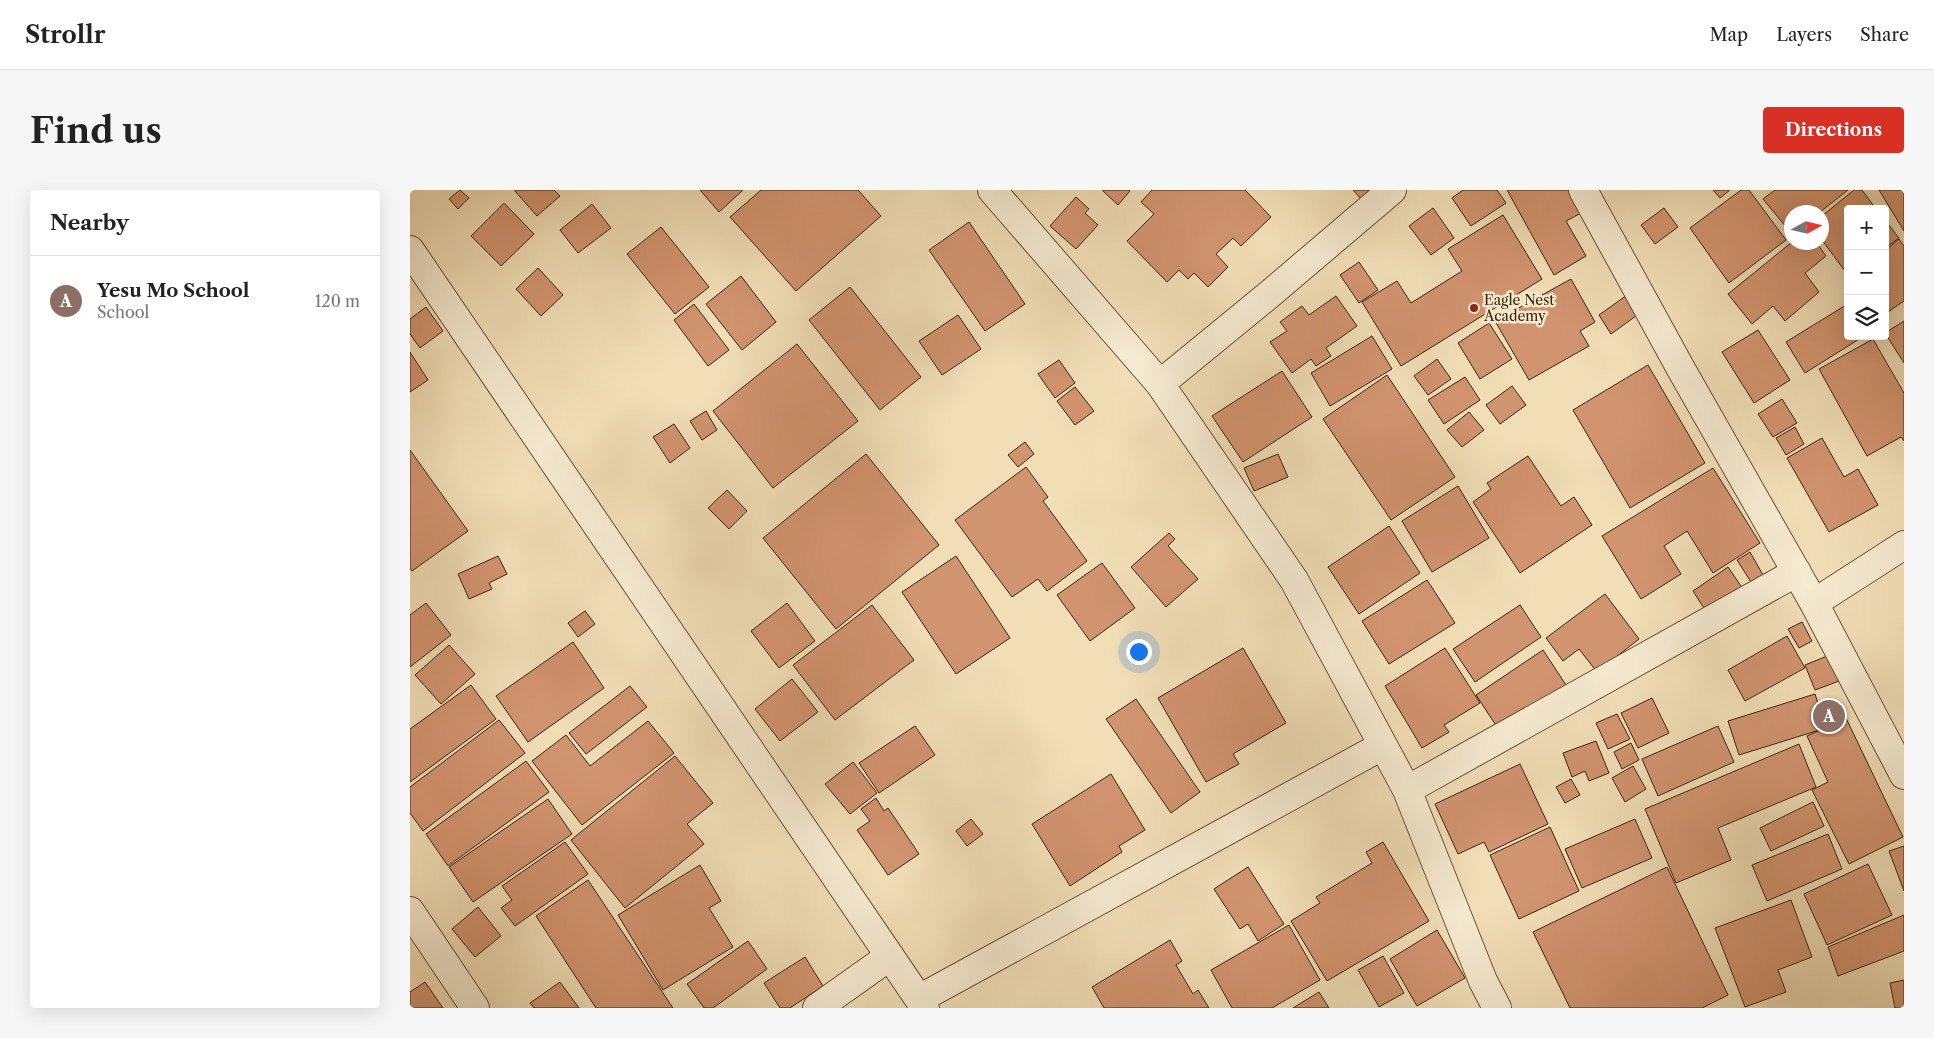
<!DOCTYPE html>
<html lang="en">
<head>
<meta charset="utf-8">
<style>
  :root { --surface:#fff; --page:#f6f6f6; --text:#222; --muted:#767676; --line:#e0e0e0; --accent:#d93025 }
  body { margin:0; font-family:"Libre Caslon Text",serif; background:var(--page); color:var(--text) }
  .controls { position:absolute; right:15px; top:15px; display:grid; overflow:hidden; border-radius:5px; box-shadow:0 5px 20px #0002 }
  .controls button { width:45px; height:45px; display:grid; place-items:center; padding:0; border:0; border-bottom:1px solid var(--line); background:var(--surface); color:var(--text); font:25px sans-serif }
  .compass { position:absolute; left:1374px; top:15px; width:45px; height:45px; border-radius:50%; background:var(--surface); box-shadow:0 5px 20px #0002; rotate:82deg }
  .you { position:absolute; left:728px; top:461px; width:18px; height:18px; margin:-12px; border:4px solid #fff; border-radius:50%; background:#1a73e8; box-shadow:0 0 0 8px #1a73e833 }
  .badge { display:grid; place-items:center; width:32px; height:32px; border-radius:50%; background:var(--accent); color:#fff; font-size:16px; font-weight:700 }
  .pin { position:absolute; translate:-50% -50%; border:2px solid #fff; box-shadow:0 1px 5px #0006 }
  .list { margin:0; padding:0; list-style:none }
  h2 { display:flex; justify-content:space-between; align-items:center; height:65px; margin:0; padding:0 20px; font-size:21px }
  h2 small { font-size:16px; font-weight:400; color:var(--muted) }
  .list li { display:grid; grid-template-columns:32px 1fr auto; gap:15px; align-items:center; box-sizing:border-box; height:90px; padding:0 20px; border-top:1px solid var(--line) }
  .list b { display:block; font-size:19px; white-space:nowrap }
  .list p { margin:0; font-size:16px; white-space:nowrap; color:var(--muted) }
  .list em { font-size:16px; font-style:normal; color:var(--muted) }
  .icon { flex:none; width:28px; height:28px; fill:none; stroke:currentColor; stroke-width:2; stroke-linecap:round; stroke-linejoin:round }
  .map { position:relative; flex:none; width:1494px; height:818px; overflow:hidden; border-radius:5px }
  header { display:flex; align-items:center; gap:30px; box-sizing:border-box; height:70px; padding:0 25px; background:var(--surface); border-bottom:1px solid var(--line) }
  header strong { font-size:24px }
  nav { display:flex; gap:28px; margin-inline-start:auto; font-size:18px }
  .intro { display:flex; align-items:center; justify-content:space-between; box-sizing:border-box; height:120px; padding:0 30px }
  h1 { margin:0; font-size:35px }
  .button { padding:12px 22px; border-radius:5px; background:var(--accent); color:#fff; font-size:18px; font-weight:700 }
  main { display:flex; gap:30px; padding:0 30px }
  aside { flex:1; background:var(--surface); border-radius:5px; box-shadow:0 5px 20px #0002 }
  .map>svg:first-child { display:block }
  .building { fill:#d19470; stroke:#3d2506 }
  .lines { fill:none; stroke-linecap:round; stroke-linejoin:round }
  .minor-casing { stroke:#6a5332; stroke-width:30 }
  .minor { stroke:#f6ead0; stroke-width:28 }
  .poi-dot { fill:#8f2418; stroke:#f6ead0; stroke-width:2 }
  .labels { text-anchor:middle; stroke-width:5; stroke-linejoin:round; paint-order:stroke }
  .poi-label { font-size:14px; fill:#3d2506; stroke:#f6ead0; text-anchor:start }
</style>
</head>
<body>
<header>
<strong>Strollr</strong>
<nav><a>Map</a><a>Layers</a><a>Share</a></nav>
</header>
<div class="intro"><h1>Find us</h1><a class="button">Directions</a></div>
<main>
<aside>
<h2>Nearby<small></small></h2>
<ul class="list">
<li><span class="badge" style="background:#8d6e63">A</span><div><b>Yesu Mo School</b><p>School</p></div><em>120 m</em></li>
</ul>
</aside>
<div class="map">
<svg width="1494" height="818" viewBox="0 0 1494 818">
  <rect width="100%" height="100%" fill="#f1deb7"/>
  <filter id="stains"><feTurbulence type="fractalNoise" baseFrequency=".004" numOctaves="4"/><feColorMatrix values="0 0 0 0 .2 0 0 0 0 .09 0 0 0 0 .02 0 0 0 .5 -.17"/></filter>
  <radialGradient id="worn" r=".72"><stop offset=".6" stop-color="#630" stop-opacity="0"/><stop offset="1" stop-color="#630" stop-opacity=".3"/></radialGradient>
  <path class="building" d="M 50,0 L 59,8 L 48,19 L 39,9 Z
    M 104,0 L 144,0 L 150,6 L 127,26 Z
    M 290,0 L 333,0 L 309,22 Z
    M 351,0 L 448,0 L 471,26 L 386,101 L 320,27 Z
    M 692,0 L 719,0 L 720,1 L 708,15 Z
    M 742,0 L 835,0 L 861,27 L 831,56 L 823,48 L 806,64 L 818,77 L 798,97 L 784,83 L 778,89 L 769,80 L 757,92 L 717,51 L 744,24 L 731,12 Z
    M 943,0 L 964,0 L 953,11 Z
    M 1053,0 L 1087,0 L 1096,13 L 1061,36 L 1042,8 Z
    M 1097,0 L 1161,0 L 1173,22 L 1156,31 L 1176,66 L 1144,85 Z
    M 1303,0 L 1320,0 L 1310,8 Z
    M 1331,0 L 1339,0 L 1376,50 L 1319,93 L 1280,38 Z
    M 1365,0 L 1438,0 L 1410,22 L 1382,22 L 1382,44 L 1353,9 Z
    M 1444,0 L 1452,0 L 1466,19 L 1438,19 L 1438,79 L 1435,81 L 1412,50 L 1412,26 Z
    M 1469,0 L 1494,0 L 1494,41 Z
    M 666,7 L 679,19 L 675,23 L 688,35 L 666,59 L 640,36 Z
    M 94,13 L 124,44 L 91,76 L 61,46 Z
    M 182,14 L 201,38 L 168,63 L 150,40 Z
    M 1023,18 L 1044,48 L 1021,65 L 999,36 Z
    M 1254,18 L 1268,37 L 1245,54 L 1231,35 Z
    M 1093,25 L 1132,89 L 991,176 L 952,112 L 987,91 L 1001,113 L 1052,81 L 1038,59 Z
    M 1475,30 L 1489,48 L 1478,56 L 1475,53 Z
    M 559,32 L 615,114 L 575,141 L 519,60 Z
    M 251,37 L 299,97 L 265,124 L 217,64 Z
    M 1489,49 L 1494,56 L 1494,111 L 1475,124 L 1475,56 L 1478,58 Z
    M 1382,52 L 1406,52 L 1416,66 L 1395,83 L 1409,102 L 1375,131 L 1363,116 L 1342,134 L 1318,104 Z
    M 949,72 L 968,100 L 949,113 L 930,85 Z
    M 128,78 L 153,105 L 131,126 L 106,99 Z
    M 331,86 L 366,132 L 332,160 L 296,114 Z
    M 1161,89 L 1185,132 L 1170,141 L 1179,156 L 1119,190 L 1085,131 Z
    M 440,97 L 511,187 L 470,220 L 399,130 Z
    M 1217,105 L 1230,123 L 1201,144 L 1189,125 Z
    M 926,106 L 947,136 L 916,158 L 921,166 L 906,176 L 901,169 L 882,183 L 860,152 L 877,141 L 870,132 L 892,116 L 899,125 Z
    M 284,114 L 319,160 L 298,176 L 264,130 Z
    M 1436,115 L 1438,146 L 1454,146 L 1395,183 L 1376,152 Z
    M 16,117 L 33,141 L 10,158 L 0,144 L 0,129 Z
    M 548,125 L 571,159 L 532,185 L 509,151 Z
    M 1494,131 L 1494,173 L 1475,143 Z
    M 1079,133 L 1102,169 L 1070,189 L 1048,153 Z
    M 1348,140 L 1380,190 L 1344,213 L 1312,162 Z
    M 962,146 L 982,179 L 920,216 L 901,183 Z
    M 1463,149 L 1494,203 L 1494,251 L 1491,247 L 1457,266 L 1409,179 Z
    M 387,154 L 448,231 L 363,298 L 303,221 Z
    M 0,162 L 18,190 L 0,202 Z
    M 1027,169 L 1041,189 L 1018,205 L 1004,186 Z
    M 649,170 L 665,193 L 645,208 L 628,184 Z
    M 1238,175 L 1295,273 L 1220,318 L 1163,220 Z
    M 872,181 L 902,227 L 833,272 L 802,226 Z
    M 977,185 L 1045,287 L 981,330 L 913,229 Z
    M 1055,187 L 1070,210 L 1034,234 L 1018,210 Z
    M 1102,196 L 1116,215 L 1090,234 L 1076,215 Z
    M 665,197 L 684,221 L 665,235 L 647,211 Z
    M 1372,209 L 1387,233 L 1363,247 L 1348,224 Z
    M 296,221 L 307,240 L 292,250 L 280,231 Z
    M 1059,222 L 1074,240 L 1052,257 L 1037,240 Z
    M 264,234 L 280,258 L 260,273 L 243,247 Z
    M 1385,237 L 1394,254 L 1376,265 L 1366,248 Z
    M 1412,248 L 1434,287 L 1448,279 L 1468,315 L 1419,342 L 1377,268 Z
    M 615,252 L 624,264 L 608,277 L 598,265 Z
    M 0,260 L 58,341 L 2,381 L 0,378 Z
    M 456,264 L 529,355 L 426,439 L 353,348 Z
    M 868,264 L 878,287 L 844,301 L 834,278 Z
    M 1118,266 L 1151,316 L 1164,307 L 1182,335 L 1110,383 L 1063,312 L 1081,299 L 1077,293 Z
    M 616,277 L 638,307 L 633,311 L 677,371 L 637,401 L 628,389 L 602,407 L 545,330 Z
    M 1303,278 L 1350,353 L 1303,383 L 1277,341 L 1254,356 L 1271,384 L 1231,409 L 1192,346 Z
    M 1048,296 L 1079,348 L 1022,382 L 992,331 Z
    M 317,300 L 337,321 L 319,339 L 298,318 Z
    M 979,336 L 1010,383 L 949,424 L 918,377 Z
    M 759,343 L 765,349 L 758,356 L 788,389 L 756,417 L 721,377 Z
    M 1340,362 L 1353,385 L 1341,392 L 1327,370 Z
    M 88,366 L 97,384 L 79,393 L 82,399 L 59,409 L 48,384 Z
    M 546,366 L 600,448 L 546,484 L 492,402 Z
    M 692,373 L 725,418 L 680,451 L 647,405 Z
    M 1318,377 L 1333,399 L 1297,423 L 1283,401 Z
    M 1017,390 L 1045,433 L 979,474 L 952,431 Z
    M 1195,404 L 1229,449 L 1187,482 L 1169,459 L 1153,471 L 1136,448 Z
    M 16,413 L 41,445 L 0,477 L 0,425 Z
    M 377,413 L 405,451 L 369,478 L 341,441 Z
    M 462,415 L 504,470 L 425,530 L 383,475 Z
    M 1110,415 L 1131,447 L 1065,492 L 1043,459 Z
    M 175,421 L 185,434 L 168,447 L 158,433 Z
    M 1392,432 L 1402,451 L 1389,458 L 1378,439 Z
    M 1377,446 L 1395,478 L 1335,511 L 1318,480 Z
    M 163,452 L 194,498 L 118,552 L 86,506 Z
    M 39,455 L 65,484 L 31,514 L 5,485 Z
    M 833,458 L 876,533 L 823,564 L 829,574 L 796,592 L 748,508 Z
    M 1035,458 L 1070,513 L 1034,535 L 1039,542 L 1012,558 L 975,496 Z
    M 1133,460 L 1156,495 L 1089,540 L 1066,505 Z
    M 1427,462 L 1437,488 L 1405,500 L 1395,475 Z
    M 382,489 L 408,522 L 370,551 L 345,519 Z
    M 61,495 L 86,529 L 0,592 L 0,539 Z
    M 220,496 L 237,517 L 176,564 L 159,543 Z
    M 1405,504 L 1416,538 L 1329,565 L 1318,531 Z
    M 1242,508 L 1259,543 L 1228,558 L 1211,523 Z
    M 726,509 L 790,602 L 761,623 L 696,529 Z
    M 1207,524 L 1220,549 L 1198,559 L 1186,533 Z
    M 1436,528 L 1493,647 L 1439,674 L 1402,600 L 1418,592 L 1397,546 Z
    M 89,530 L 115,563 L 13,641 L 0,623 L 0,597 Z
    M 238,531 L 264,563 L 172,635 L 122,571 L 156,545 L 180,576 Z
    M 505,536 L 525,565 L 469,603 L 449,573 Z
    M 1308,536 L 1324,572 L 1248,606 L 1232,569 Z
    M 1186,551 L 1199,583 L 1179,591 L 1175,581 L 1162,587 L 1153,563 Z
    M 1221,553 L 1229,570 L 1212,579 L 1204,562 Z
    M 1389,554 L 1406,597 L 1308,638 L 1321,670 L 1266,693 L 1235,619 Z
    M 265,566 L 303,613 L 277,634 L 294,654 L 215,718 L 161,650 Z
    M 116,571 L 139,602 L 38,676 L 16,644 Z
    M 443,572 L 467,603 L 440,624 L 415,594 Z
    M 1110,574 L 1138,634 L 1079,662 L 1074,652 L 1048,664 L 1025,614 Z
    M 1223,576 L 1236,599 L 1215,612 L 1202,588 Z
    M 701,584 L 735,640 L 709,656 L 712,662 L 660,696 L 622,634 Z
    M 1161,589 L 1170,605 L 1155,613 L 1146,597 Z
    M 466,608 L 474,621 L 478,618 L 509,664 L 478,685 L 447,640 L 460,631 L 451,619 Z
    M 138,609 L 162,644 L 63,712 L 39,677 Z
    M 1403,612 L 1414,636 L 1361,661 L 1350,638 Z
    M 561,629 L 573,644 L 557,656 L 546,641 Z
    M 1225,629 L 1242,668 L 1172,698 L 1155,659 Z
    M 1140,637 L 1169,701 L 1109,729 L 1080,665 Z
    M 1418,644 L 1432,679 L 1357,711 L 1342,675 Z
    M 155,652 L 178,684 L 105,736 L 91,718 L 102,710 L 92,696 Z
    M 973,652 L 1019,731 L 917,791 L 881,731 L 910,713 L 906,707 L 962,673 L 956,662 Z
    M 1494,656 L 1494,701 L 1479,661 Z
    M 1458,674 L 1482,725 L 1417,755 L 1394,704 Z
    M 290,675 L 311,711 L 299,718 L 323,757 L 253,800 L 208,725 Z
    M 838,677 L 874,734 L 848,751 L 838,734 L 830,739 L 804,699 Z
    M 1257,677 L 1318,805 L 1292,818 L 1160,818 L 1123,742 Z
    M 178,690 L 263,818 L 186,818 L 126,726 Z
    M 1381,710 L 1402,767 L 1368,780 L 1376,802 L 1335,817 L 1305,738 Z
    M 68,717 L 91,746 L 65,767 L 42,739 Z
    M 1494,725 L 1494,761 L 1428,786 L 1418,757 Z
    M 879,735 L 910,790 L 862,818 L 822,818 L 801,780 Z
    M 1027,740 L 1055,788 L 1007,816 L 980,769 Z
    M 760,750 L 772,771 L 766,775 L 783,804 L 788,800 L 799,818 L 694,818 L 682,797 Z
    M 338,751 L 357,779 L 303,818 L 294,818 L 277,794 Z
    M 973,766 L 994,803 L 969,817 L 948,780 Z
    M 395,767 L 413,796 L 380,818 L 370,818 L 354,793 Z
    M 1494,790 L 1494,818 L 1485,818 L 1480,793 Z
    M 15,792 L 33,818 L 0,818 L 0,802 Z
    M 150,792 L 169,818 L 124,818 L 120,813 Z
    M 909,802 L 919,818 L 883,818 Z"/>
  <g class="lines">
    <g class="minor-casing">
      <path id="minor" d="M 582,0 L 750,194 L 884,390 L 997,600 L 1073,791 L 1087,818
        M 1173,0 L 1271,179 L 1404,413 L 1494,585
        M 0,60 L 515,818
        M 750,194 L 861,103 L 982,0
        M 1404,413 L 1494,355
        M 997,600 L 1387,382
        M 0,721 L 65,818
        M 509,809 L 972,556
        M 407,818 L 480,766"/>
    </g>
    <use href="#minor" class="minor"/>
  </g>
  <circle class="poi-dot" cx="1064" cy="118" r="5"/>
  <g class="labels">
    <g class="poi-label">
      <text x="1074" y="115">Eagle Nest<tspan x="1074" dy="16">Academy</tspan></text>
    </g>
  </g>
  <rect width="100%" height="100%" filter="url(#stains)"/>
  <rect width="100%" height="100%" fill="url(#worn)"/>
</svg>
<div class="controls">
<button>+</button>
<button>−</button>
<button><svg class="icon" aria-label="layers" viewBox="0 0 24 24"><path d="M12 4l9 5-9 5-9-5zM3 14l9 5 9-5"/></svg></button>
</div>
<svg class="compass" viewBox="-18 -18 36 36"><path d="M0-13l5 13h-10z" fill="#e53935"/><path d="M0 13l5-13h-10z" fill="#767676"/></svg>
<div class="you"></div>
<div class="pin badge" style="left:1419px;top:526px;background:#8d6e63">A</div>
</div>
</main>
</body>
</html>
